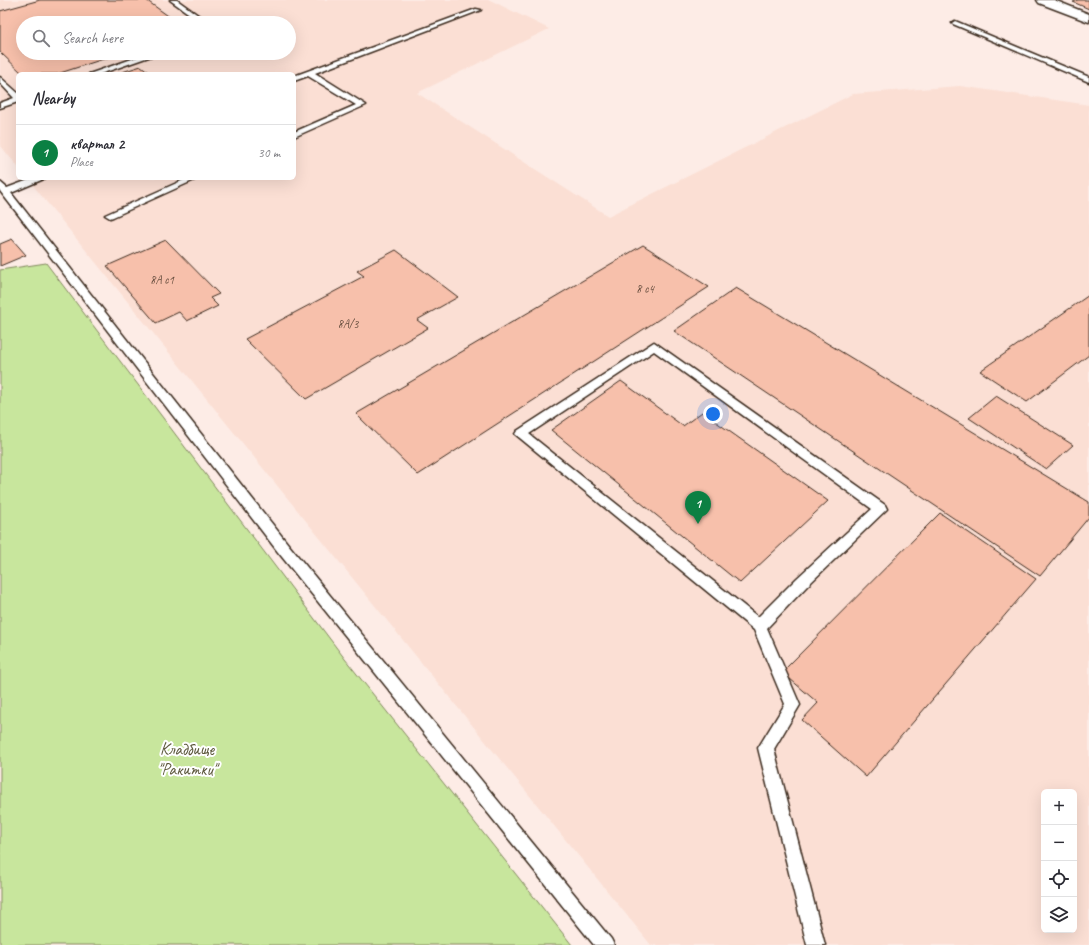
<!DOCTYPE html>
<html lang="en">
<head>
<meta charset="utf-8">
<style>
  :root { --surface:#fff; --page:#f7f7f7; --text:#2b2b33; --muted:#7c7c81; --line:#e1e1e2; --accent:#0b8043 }
  body { margin:0; font-family:Caveat,sans-serif; background:var(--page); color:var(--text) }
  .controls { position:absolute; right:12px; bottom:12px; display:grid; overflow:hidden; border-radius:6px; box-shadow:0 4px 16px #0002 }
  .controls button { width:36px; height:36px; display:grid; place-items:center; padding:0; border:0; border-bottom:1px solid var(--line); background:var(--surface); color:var(--text); font:20px sans-serif }
  .you { position:absolute; left:713px; top:414px; width:14px; height:14px; margin:-10px; border:3px solid #fff; border-radius:50%; background:#1a73e8; box-shadow:0 0 0 6px #1a73e833 }
  .badge { display:grid; place-items:center; width:26px; height:26px; border-radius:50%; background:var(--accent); color:#fff; font-size:13px; font-weight:700 }
  .pin { position:absolute; translate:-50% -33px; filter:drop-shadow(0 1px 2px #0008) }
  .pin::after { content:''; position:absolute; top:21px; width:14px; height:12px; background:inherit; clip-path:polygon(0 0,100% 0,50% 100%) }
  .list { margin:0; padding:0; list-style:none }
  h2 { display:flex; justify-content:space-between; align-items:center; height:52px; margin:0; padding:0 16px; font-size:17px }
  h2 small { font-size:13px; font-weight:400; color:var(--muted) }
  .list li { display:grid; grid-template-columns:26px 1fr auto; gap:12px; align-items:center; box-sizing:border-box; height:56px; padding:0 16px; border-top:1px solid var(--line) }
  .list b { display:block; font-size:15px; white-space:nowrap }
  .list p { margin:0; font-size:13px; white-space:nowrap; color:var(--muted) }
  .list em { font-size:13px; font-style:normal; color:var(--muted) }
  .icon { flex:none; width:22px; height:22px; fill:none; stroke:currentColor; stroke-width:2; stroke-linecap:round; stroke-linejoin:round }
  .map { position:relative; flex:none; width:1089px; height:945px; overflow:hidden }
  .search { position:absolute; background:var(--surface); box-shadow:0 4px 16px #0002; left:16px; top:16px; width:280px; height:44px; display:flex; align-items:center; gap:10px; box-sizing:border-box; padding:0 14px; border-radius:22px; color:var(--muted); font-size:15px }
  .panel { position:absolute; background:var(--surface); box-shadow:0 4px 16px #0002; left:16px; top:72px; width:280px; height:108px; border-radius:6px }
  .map>svg:first-child { display:block }
  .built { fill:#fbdfd4; fill-rule:evenodd }
  .green { fill:#c8e69d; stroke:#82885e }
  .building { fill:#f7c0ab; stroke:#3b2a1e }
  .lines { fill:none; stroke-linecap:round; stroke-linejoin:round }
  .lane-casing { stroke:#3b2a1e; stroke-width:3 }
  .street-casing { stroke:#3b2a1e; stroke-width:3 }
  .lane { fill:#fff; fill-rule:evenodd }
  .street { fill:#fff; fill-rule:evenodd }
  .labels { text-anchor:middle; stroke-width:4; stroke-linejoin:round; paint-order:stroke }
  .number-label { font-size:12px; fill:#6a5041 }
  .near-park-label { font-size:17px; fill:#5e593e; stroke:#fff }
</style>
</head>
<body>
<div class="map">
<svg width="1089" height="945" viewBox="0 0 1089 945">
  <rect width="100%" height="100%" fill="#fdece6"/>
  <filter id="ink" filterUnits="userSpaceOnUse"><feTurbulence type="fractalNoise" baseFrequency=".025" numOctaves="2"/><feDisplacementMap in="SourceGraphic" scale="8" xChannelSelector="R" yChannelSelector="G"/><feConvolveMatrix kernelMatrix="1 2 1 2 8 2 1 2 1" color-interpolation-filters="sRGB"/></filter>
  <g filter="url(#ink)">
    <path class="built" d="M 0,0 L 490,0 L 549,29 L 417,93 L 608,216 L 853,94 L 960,86 L 1089,105 L 1089,945 L 651,945 L 27,178 L 294,178 L 294,74 L 18,74 L 18,167 L 0,145 ZM 23,23 L 289,23 L 289,53 L 23,53 ZM 1044,792 L 1074,792 L 1074,930 L 1044,930 Z"/>
    <path class="green" d="M 46,263 L 345,659 L 572,945 L 0,945 L 0,270 Z"/>
    <path class="building" d="M 40,0 L 146,0 L 178,23 L 23,23 L 23,53 L 122,53 L 57,74 L 23,74 L 0,52 L 0,11 Z
      M 1078,0 L 1089,0 L 1089,9 L 1073,2 Z
      M 141,66 L 148,71 L 139,74 L 116,74 Z
      M 12,239 L 26,255 L 0,266 L 0,244 Z
      M 166,240 L 219,294 L 210,298 L 218,306 L 187,321 L 179,312 L 156,323 L 107,266 Z
      M 643,245 L 709,287 L 418,475 L 356,414 Z
      M 396,250 L 458,297 L 417,320 L 428,328 L 306,399 L 245,339 L 364,276 L 357,271 Z
      M 736,288 L 1089,502 L 1089,517 L 1040,576 L 674,331 Z
      M 1089,295 L 1089,355 L 1027,402 L 980,371 Z
      M 621,381 L 683,426 L 702,412 L 828,501 L 740,583 L 551,430 Z
      M 996,396 L 1073,445 L 1046,469 L 969,418 Z
      M 940,513 L 1036,579 L 866,777 L 802,720 L 818,703 L 782,672 Z"/>
    <g class="lines">
      <g class="lane-casing">
        <path id="lane" d="M 170,0 L 177,0 L 209,23 L 202,23 Z
          M 476,9 L 481,10 L 315,73 L 366,105 L 294,137 L 294,132 L 356,105 L 308,76 L 294,81 L 294,76 Z
          M 955,21 L 1089,77 L 1089,82 L 953,24 L 952,23 Z
          M 149,53 L 160,53 L 100,74 L 89,74 Z
          M 0,77 L 18,93 L 18,102 L 0,108 L 0,103 L 14,98 L 0,83 Z
          M 34,178 L 46,178 L 11,193 L 288,544 L 611,939 L 614,945 L 594,945 L 278,552 L 0,191 L 0,182 L 7,188 Z
          M 188,178 L 199,178 L 113,217 L 110,218 L 105,215 Z
          M 654,342 L 885,505 L 887,509 L 807,586 L 767,628 L 800,705 L 774,749 L 825,945 L 807,945 L 758,748 L 785,704 L 754,630 L 515,434 L 517,431 ZM 654,351 L 872,509 L 797,578 L 758,617 L 529,434 Z"/>
      </g>
      <g class="street-casing">
        <path id="street" d="M 1037,0 L 1054,0 L 1089,14 L 1089,22 L 1039,3 Z"/>
      </g>
      <use href="#lane" class="lane"/>
      <use href="#street" class="street"/>
    </g>
  </g>
  <g class="labels">
    <g class="number-label">
      <text x="162" y="284">8А с1</text>
      <text x="645" y="293">8 с4</text>
      <text x="348" y="328">8А/3</text>
    </g>
    <g class="near-park-label">
      <text x="187" y="755">Кладбище<tspan x="187" dy="20">"Ракитки"</tspan></text>
    </g>
  </g>
</svg>
<div class="controls">
<button>+</button>
<button>−</button>
<button><svg class="icon" aria-label="locate" viewBox="0 0 24 24"><circle cx="12" cy="12" r="6"/><path d="M12 2v4M12 18v4M2 12h4M18 12h4"/></svg></button>
<button><svg class="icon" aria-label="layers" viewBox="0 0 24 24"><path d="M12 4l9 5-9 5-9-5zM3 14l9 5 9-5"/></svg></button>
</div>
<div class="you"></div>
<div class="pin badge" style="left:698px;top:524px">1</div>
<div class="search"><svg class="icon" aria-label="search" viewBox="0 0 24 24"><circle cx="10" cy="10" r="6"/><path d="M15 15l6 6"/></svg>Search here</div>
<section class="panel">
<h2>Nearby<small></small></h2>
<ul class="list">
<li><span class="badge">1</span><div><b>квартал 2</b><p>Place</p></div><em>30 m</em></li>
</ul>
</section>
</div>
</body>
</html>
